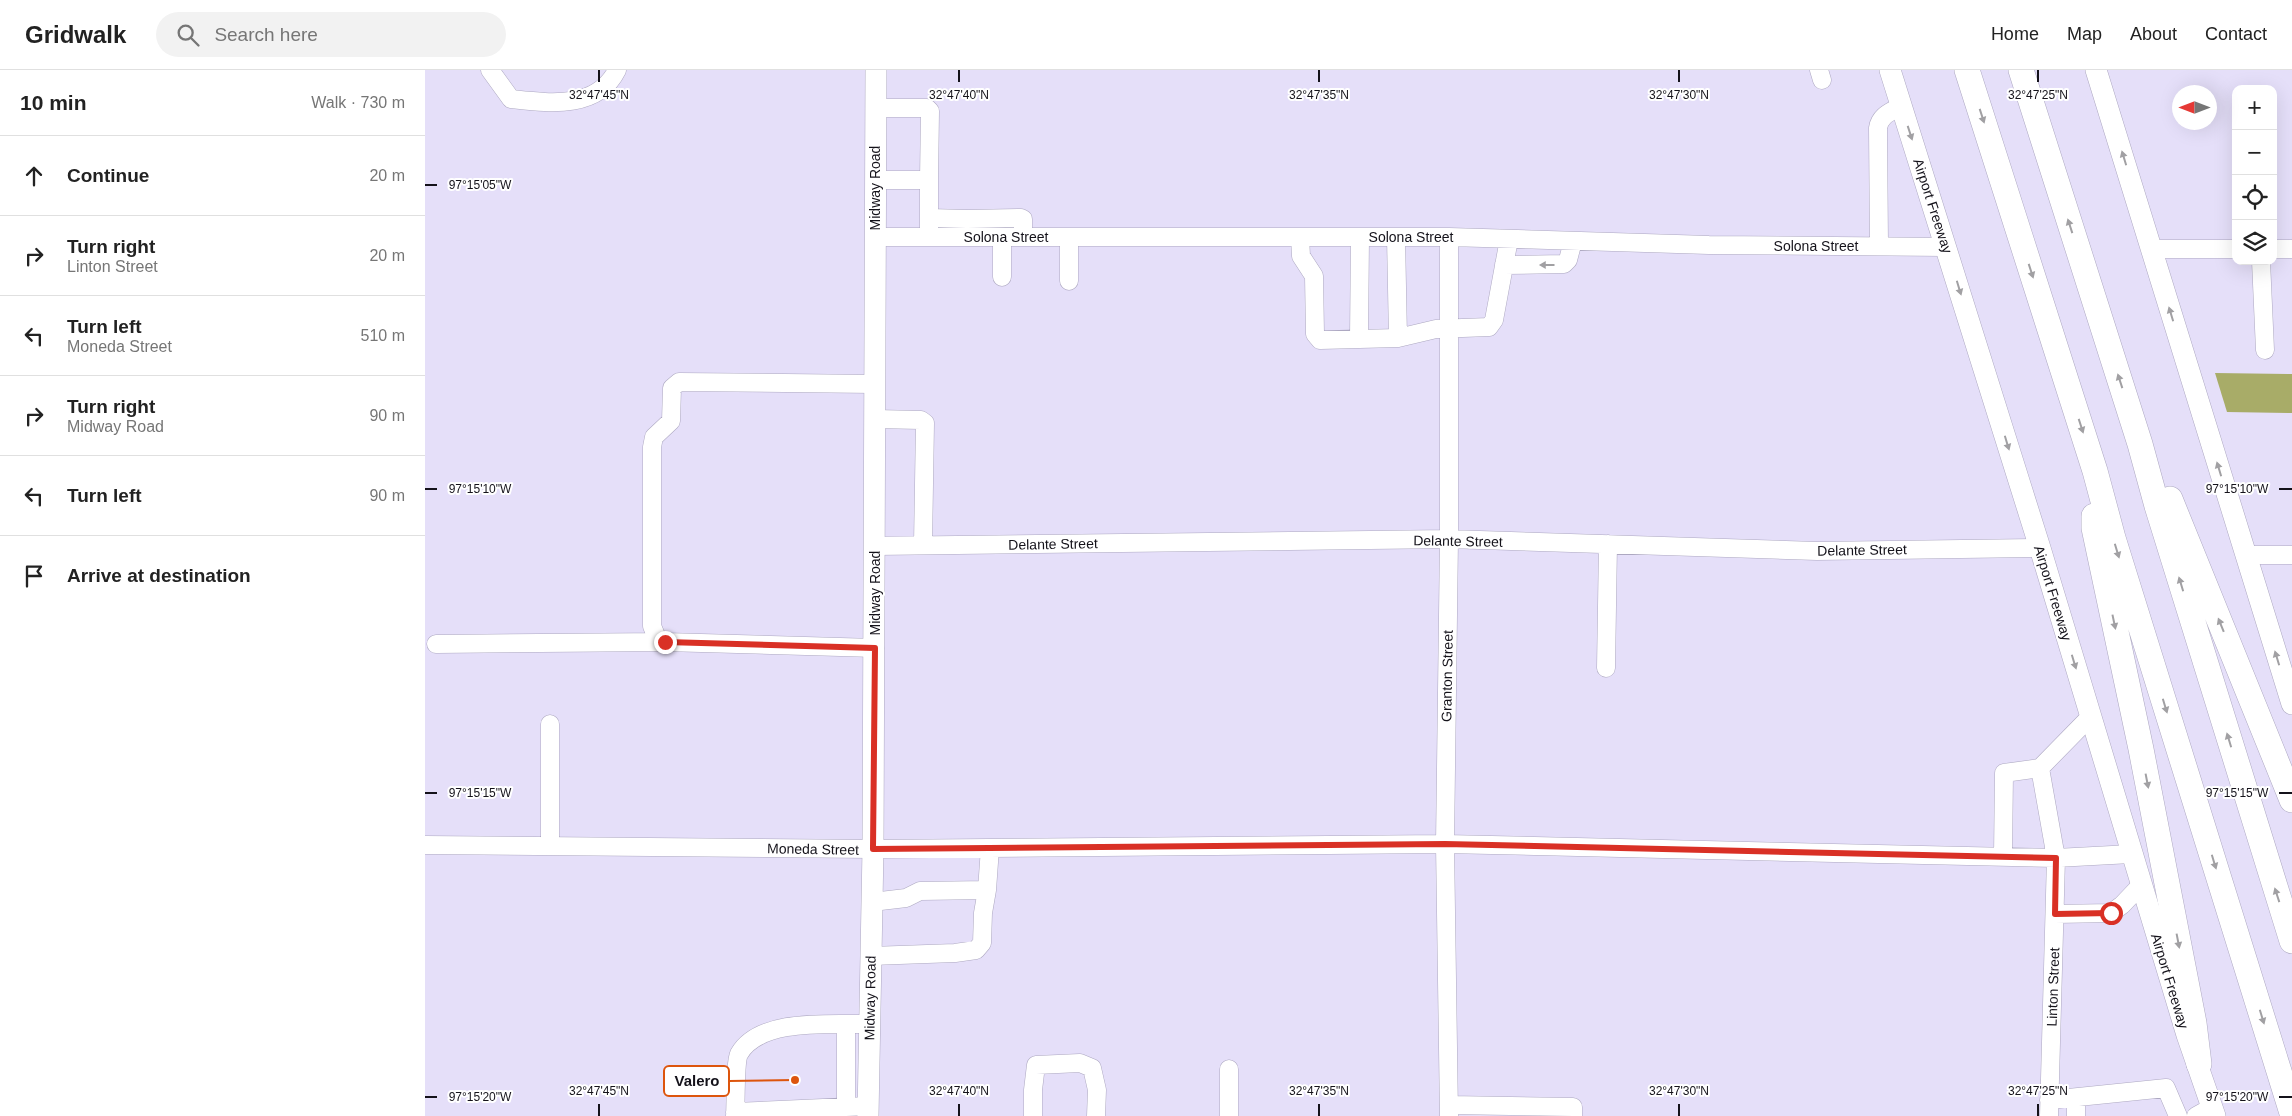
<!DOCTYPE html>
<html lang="en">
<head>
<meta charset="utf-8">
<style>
  :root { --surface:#fff; --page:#f2f2f2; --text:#222; --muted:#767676; --line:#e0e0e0 }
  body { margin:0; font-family:Arial,sans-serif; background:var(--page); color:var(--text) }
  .controls { position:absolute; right:15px; top:15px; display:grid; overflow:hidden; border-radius:10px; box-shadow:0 5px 20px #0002 }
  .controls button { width:45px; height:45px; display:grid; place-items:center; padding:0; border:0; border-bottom:1px solid var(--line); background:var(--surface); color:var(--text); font:25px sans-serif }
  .compass { position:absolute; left:1747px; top:15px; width:45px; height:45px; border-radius:50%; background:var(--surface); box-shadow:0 5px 20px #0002; rotate:270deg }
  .stop { position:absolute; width:15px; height:15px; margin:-11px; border:4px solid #d93025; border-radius:50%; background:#fff }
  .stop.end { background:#d93025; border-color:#fff; box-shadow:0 1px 5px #0008 }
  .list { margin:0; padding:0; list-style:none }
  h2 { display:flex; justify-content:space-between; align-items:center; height:65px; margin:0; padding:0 20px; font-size:21px }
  h2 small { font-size:16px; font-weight:400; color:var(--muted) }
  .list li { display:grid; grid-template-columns:32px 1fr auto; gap:15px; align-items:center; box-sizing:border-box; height:80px; padding:0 20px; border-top:1px solid var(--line) }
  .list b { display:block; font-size:19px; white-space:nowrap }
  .list p { margin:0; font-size:16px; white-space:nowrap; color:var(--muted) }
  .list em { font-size:16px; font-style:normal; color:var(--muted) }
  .icon { flex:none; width:28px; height:28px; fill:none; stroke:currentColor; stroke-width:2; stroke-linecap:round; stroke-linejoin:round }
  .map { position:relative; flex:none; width:1867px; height:1046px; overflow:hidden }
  header { display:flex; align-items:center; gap:30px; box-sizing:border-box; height:70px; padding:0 25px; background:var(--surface); border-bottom:1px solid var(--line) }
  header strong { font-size:24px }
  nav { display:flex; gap:28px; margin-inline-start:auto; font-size:18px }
  .search { width:350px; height:45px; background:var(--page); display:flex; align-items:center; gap:12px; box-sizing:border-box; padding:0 18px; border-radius:28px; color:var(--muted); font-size:19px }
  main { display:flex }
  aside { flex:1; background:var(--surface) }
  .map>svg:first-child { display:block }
  .forest { fill:#a8ac68 }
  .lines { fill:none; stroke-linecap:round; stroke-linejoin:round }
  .minor-casing { stroke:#ada8c1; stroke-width:19 }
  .major-casing { stroke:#ada8c1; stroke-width:22 }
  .highway-casing { stroke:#ada8c1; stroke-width:26 }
  .minor { stroke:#fff; stroke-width:18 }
  .major { stroke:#fff; stroke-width:21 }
  .highway { stroke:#fff; stroke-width:25 }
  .oneway { fill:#a1a0a3 }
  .route { stroke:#d93025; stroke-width:6 }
  .ticks { fill:none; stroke:#14121a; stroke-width:2 }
  .labels { text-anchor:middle; stroke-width:4; stroke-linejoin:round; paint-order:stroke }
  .street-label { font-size:14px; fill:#14121a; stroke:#fff }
  .ticks-label { font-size:12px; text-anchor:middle; fill:#14121a; stroke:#fff; stroke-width:4; stroke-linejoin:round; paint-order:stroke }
  .leader { fill:none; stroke:#dd550d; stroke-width:2 }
  .callout-dot { fill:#dd550d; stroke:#fff; stroke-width:2 }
  .callout { fill:#fff; stroke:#dd550d; stroke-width:2 }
  .callout-label { font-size:15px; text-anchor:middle; font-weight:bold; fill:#14121a }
</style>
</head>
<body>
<header>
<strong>Gridwalk</strong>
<div class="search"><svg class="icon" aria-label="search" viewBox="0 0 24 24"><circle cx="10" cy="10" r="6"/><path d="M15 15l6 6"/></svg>Search here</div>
<nav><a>Home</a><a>Map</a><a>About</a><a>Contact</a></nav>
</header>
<main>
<aside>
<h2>10 min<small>Walk · 730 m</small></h2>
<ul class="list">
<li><svg class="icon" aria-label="ahead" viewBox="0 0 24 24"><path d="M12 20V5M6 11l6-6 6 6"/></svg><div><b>Continue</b></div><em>20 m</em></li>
<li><svg class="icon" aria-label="right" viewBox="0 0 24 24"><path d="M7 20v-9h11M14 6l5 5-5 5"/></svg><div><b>Turn right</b><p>Linton Street</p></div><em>20 m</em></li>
<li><svg class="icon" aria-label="left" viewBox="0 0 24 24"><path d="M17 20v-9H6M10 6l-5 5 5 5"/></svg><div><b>Turn left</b><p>Moneda Street</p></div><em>510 m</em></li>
<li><svg class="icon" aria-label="right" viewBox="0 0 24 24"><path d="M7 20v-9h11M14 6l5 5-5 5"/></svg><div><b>Turn right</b><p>Midway Road</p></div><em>90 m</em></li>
<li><svg class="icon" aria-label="left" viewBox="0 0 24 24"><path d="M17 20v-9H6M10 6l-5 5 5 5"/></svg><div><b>Turn left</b></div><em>90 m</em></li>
<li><svg class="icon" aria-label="arrive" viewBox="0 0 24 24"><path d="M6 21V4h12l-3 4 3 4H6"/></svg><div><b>Arrive at destination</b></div></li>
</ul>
</aside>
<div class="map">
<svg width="1867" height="1046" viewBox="0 0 1867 1046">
  <rect width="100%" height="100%" fill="#e5dff9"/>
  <path class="forest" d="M 1790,303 L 1867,304 L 1867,343 L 1802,342 Z"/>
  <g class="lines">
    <g class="minor-casing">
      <path id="minor" d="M 65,0 L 86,29 C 124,33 172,40 192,0
        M 1394,0 L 1397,10
        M 451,38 L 502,38 L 505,41 L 504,110
        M 451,110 L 504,110 L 504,148
        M 504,160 L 504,148 L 542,149
        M 450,167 L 1024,167 L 1284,175 L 1521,177
        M 542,167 L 542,149 L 596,148 L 598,149 L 598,167
        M 577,167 L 577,207
        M 644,167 L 644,211
        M 875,167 L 876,186 L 889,206 L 890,264 L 895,270 L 973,268 L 1011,259 L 1064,257 L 1069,250 L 1084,169
        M 971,167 L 973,268
        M 1454,176 L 1453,58 C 1455,45 1466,42 1476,36
        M 1727,179 L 1811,179
        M 1848,179 L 1867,179
        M 1836,191 L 1840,280
        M 1079,195 L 1139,194 L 1143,190 L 1148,171
        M 934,269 L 935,167
        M 450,349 L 496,350 L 500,353 L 498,475
        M 450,476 L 1024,469 L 1392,481 L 1615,478
        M 1820,485 L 1867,485
        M 11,574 L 240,572
        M 450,578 L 240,572 L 232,568 L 227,556 L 227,377 L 229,367 L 246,351 L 247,318 L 254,312 L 450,314
        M 1181,598 L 1183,474
        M 1615,698 L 1631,788 L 1624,1046
        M 0,775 L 448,779 L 1020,774 L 1631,788 L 1706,784
        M 125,776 L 125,654
        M 1578,786 L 1579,703 L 1615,698 L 1665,647
        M 562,820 L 565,778
        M 1630,844 L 1686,843 L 1697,835 L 1716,815
        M 446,886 L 530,883 L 551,880 L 557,873 L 558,843 L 562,820 L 495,821 L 481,828 L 447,832
        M 421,955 L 421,1037
        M 1651,1028 L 1651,1046
        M 1624,1030 L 1741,1018 L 1753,1046
        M 1024,1035 L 1148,1037 L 1148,1046
        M 310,1042 L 443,1036
        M 310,1046 C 311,1034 310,992 314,984 C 335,947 408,955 445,954
        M 608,1046 L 608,1020 L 611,995 L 655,993 L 667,998 L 672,1020 L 671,1046
        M 804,1046 L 804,999
        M 1024,1046 L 1020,774 L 1024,469 L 1024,167
        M 1771,1046 L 1780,1041"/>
    </g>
    <g class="major-casing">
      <path id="major" d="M 1465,0 L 1615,478 L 1762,965 L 1790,1046
        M 1671,0 L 1867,634
        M 443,1046 L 448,779 L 451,0"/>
    </g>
    <g class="highway-casing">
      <path id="highway" d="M 1542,0 L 1670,401 L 1688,468 L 1867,1043
        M 1596,0 L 1715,374 L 1732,436 L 1867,871
        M 1745,429 L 1867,730
        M 1669,446 L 1669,458 L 1716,679 L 1769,953 L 1774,994"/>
    </g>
    <use href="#minor" class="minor"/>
    <use href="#major" class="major"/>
    <use href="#highway" class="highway"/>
  </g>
  <defs><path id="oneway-solid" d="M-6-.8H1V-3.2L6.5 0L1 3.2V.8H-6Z" transform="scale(1.25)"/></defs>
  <g class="oneway">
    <use href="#oneway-solid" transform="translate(1557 46) rotate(72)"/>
    <use href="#oneway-solid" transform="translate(1485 63) rotate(72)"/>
    <use href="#oneway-solid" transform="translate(1699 88) rotate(-107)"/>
    <use href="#oneway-solid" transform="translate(1645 156) rotate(-108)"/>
    <use href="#oneway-solid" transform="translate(1122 195) rotate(-180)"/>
    <use href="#oneway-solid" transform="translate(1606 201) rotate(72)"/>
    <use href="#oneway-solid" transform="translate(1534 218) rotate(73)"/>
    <use href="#oneway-solid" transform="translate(1746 244) rotate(-107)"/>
    <use href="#oneway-solid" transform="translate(1695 311) rotate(-108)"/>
    <use href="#oneway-solid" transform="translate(1656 356) rotate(72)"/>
    <use href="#oneway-solid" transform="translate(1582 373) rotate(73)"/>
    <use href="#oneway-solid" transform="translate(1794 399) rotate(-107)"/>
    <use href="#oneway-solid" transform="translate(1692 481) rotate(73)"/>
    <use href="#oneway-solid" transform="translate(1756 514) rotate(-107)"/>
    <use href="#oneway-solid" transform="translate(1689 552) rotate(78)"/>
    <use href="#oneway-solid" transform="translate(1796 555) rotate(-112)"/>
    <use href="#oneway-solid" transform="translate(1852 588) rotate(-107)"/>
    <use href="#oneway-solid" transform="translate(1649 592) rotate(73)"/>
    <use href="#oneway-solid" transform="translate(1740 636) rotate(73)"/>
    <use href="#oneway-solid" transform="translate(1804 670) rotate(-107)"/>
    <use href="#oneway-solid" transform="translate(1722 711) rotate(79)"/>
    <use href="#oneway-solid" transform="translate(1789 792) rotate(73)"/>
    <use href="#oneway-solid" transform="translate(1852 825) rotate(-108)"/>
    <use href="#oneway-solid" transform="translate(1753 871) rotate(79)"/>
    <use href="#oneway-solid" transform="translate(1837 947) rotate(73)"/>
  </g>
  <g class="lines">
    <path class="route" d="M 240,572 L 450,578 L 448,779 L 1020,774 L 1631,788 L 1630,844 L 1686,843"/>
  </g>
  <path class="ticks" d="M 174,0 L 174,12M 534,0 L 534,12M 894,0 L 894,12M 1254,0 L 1254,12M 1613,0 L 1613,12M 0,115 L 12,115M 0,419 L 12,419M 1854,419 L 1867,419M 0,723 L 12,723M 1854,723 L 1867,723M 0,1027 L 12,1027M 1854,1027 L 1867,1027M 174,1034 L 174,1046M 534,1034 L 534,1046M 894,1034 L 894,1046M 1254,1034 L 1254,1046M 1613,1034 L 1613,1046"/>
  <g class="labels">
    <g class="street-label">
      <text transform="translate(450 118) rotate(-90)" y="5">Midway Road</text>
      <text transform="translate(1508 136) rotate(72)" y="5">Airport Freeway</text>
      <text x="581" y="172">Solona Street</text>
      <text x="986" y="172">Solona Street</text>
      <text x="1391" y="181">Solona Street</text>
      <text transform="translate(1033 471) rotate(1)" y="5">Delante Street</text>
      <text transform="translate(628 474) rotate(-1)" y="5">Delante Street</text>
      <text transform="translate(1437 480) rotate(-1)" y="5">Delante Street</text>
      <text transform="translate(450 523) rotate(-90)" y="5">Midway Road</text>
      <text transform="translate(1628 523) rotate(73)" y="5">Airport Freeway</text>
      <text transform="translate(1022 606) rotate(-89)" y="5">Granton Street</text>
      <text transform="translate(388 779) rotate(1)" y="5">Moneda Street</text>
      <text transform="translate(1745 911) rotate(73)" y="5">Airport Freeway</text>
      <text transform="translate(1628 917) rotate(-88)" y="5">Linton Street</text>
      <text transform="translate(445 928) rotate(-89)" y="5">Midway Road</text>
    </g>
  </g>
  <g class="ticks-label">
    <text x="174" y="29">32°47'45"N</text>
    <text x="534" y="29">32°47'40"N</text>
    <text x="894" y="29">32°47'35"N</text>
    <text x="1254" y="29">32°47'30"N</text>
    <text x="1613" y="29">32°47'25"N</text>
    <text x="55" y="119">97°15'05"W</text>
    <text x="1812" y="423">97°15'10"W</text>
    <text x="55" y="423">97°15'10"W</text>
    <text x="1812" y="727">97°15'15"W</text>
    <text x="55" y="727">97°15'15"W</text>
    <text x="174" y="1025">32°47'45"N</text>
    <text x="534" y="1025">32°47'40"N</text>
    <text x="894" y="1025">32°47'35"N</text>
    <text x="1254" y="1025">32°47'30"N</text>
    <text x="1613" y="1025">32°47'25"N</text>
    <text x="1812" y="1031">97°15'20"W</text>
    <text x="55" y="1031">97°15'20"W</text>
  </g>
  <path class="leader" d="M370 1010L304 1011"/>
  <circle class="callout-dot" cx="370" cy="1010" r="5"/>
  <rect class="callout" x="239" y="996" width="65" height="30" rx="5"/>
  <g class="callout-label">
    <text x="272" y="1016">Valero</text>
  </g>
</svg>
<div class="controls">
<button>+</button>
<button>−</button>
<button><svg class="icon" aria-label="locate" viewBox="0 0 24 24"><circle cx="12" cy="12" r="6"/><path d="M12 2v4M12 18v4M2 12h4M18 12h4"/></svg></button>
<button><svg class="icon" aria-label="layers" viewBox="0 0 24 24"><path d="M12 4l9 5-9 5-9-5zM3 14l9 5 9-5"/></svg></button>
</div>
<svg class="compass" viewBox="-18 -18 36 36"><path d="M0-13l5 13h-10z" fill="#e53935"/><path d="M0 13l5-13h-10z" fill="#767676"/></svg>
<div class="stop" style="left:1686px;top:843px"></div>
<div class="stop end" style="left:240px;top:572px"></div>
</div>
</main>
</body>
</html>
